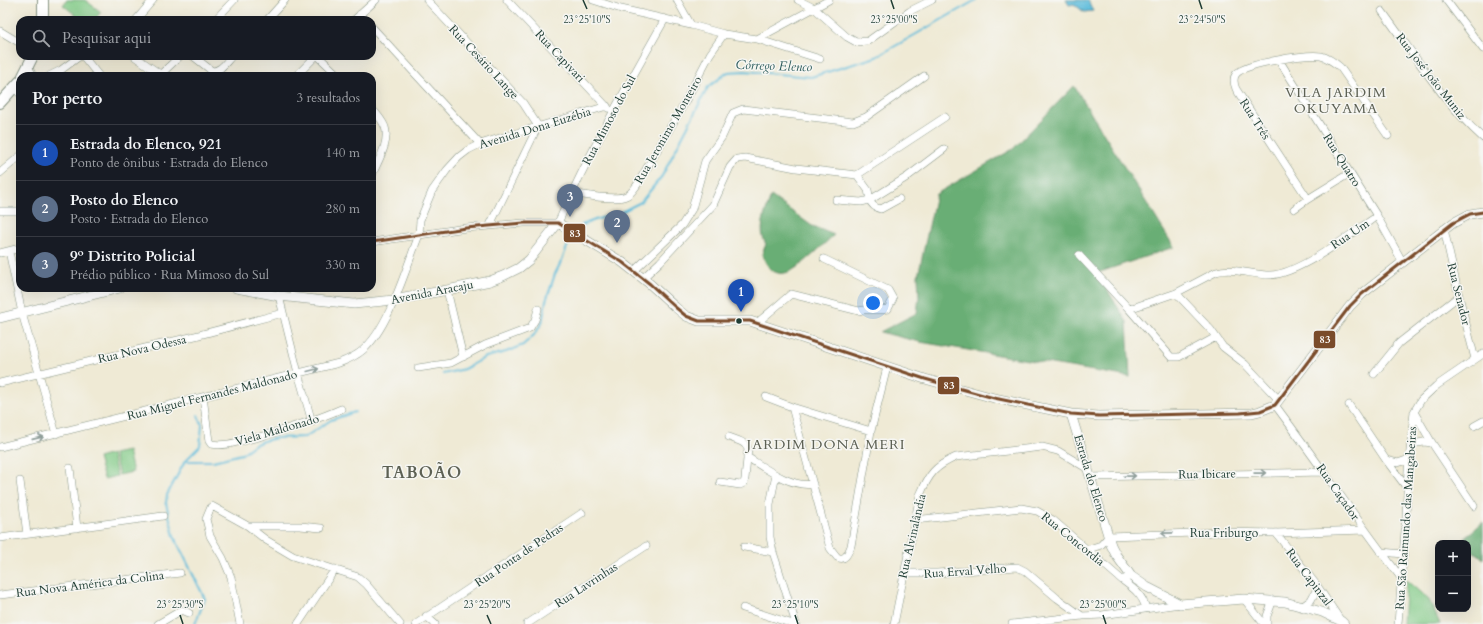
<!DOCTYPE html>
<html lang="pt">
<head>
<meta charset="utf-8">
<style>
  :root { --surface:#171b24; --page:#242831; --text:#f1f3f6; --muted:#9ea1a6; --line:#363941; --accent:#7c3aed }
  body { margin:0; font-family:Cardo,serif; background:var(--page); color:var(--text) }
  .controls { position:absolute; right:12px; bottom:12px; display:grid; overflow:hidden; border-radius:8px; box-shadow:0 4px 16px #0002 }
  .controls button { width:36px; height:36px; display:grid; place-items:center; padding:0; border:0; border-bottom:1px solid var(--line); background:var(--surface); color:var(--text); font:20px sans-serif }
  .you { position:absolute; left:873px; top:303px; width:14px; height:14px; margin:-10px; border:3px solid #fff; border-radius:50%; background:#1a73e8; box-shadow:0 0 0 6px #1a73e833 }
  .badge { display:grid; place-items:center; width:26px; height:26px; border-radius:50%; background:var(--accent); color:#fff; font-size:13px; font-weight:700 }
  .pin { position:absolute; translate:-50% -33px; filter:drop-shadow(0 1px 2px #0008) }
  .pin::after { content:''; position:absolute; top:21px; width:14px; height:12px; background:inherit; clip-path:polygon(0 0,100% 0,50% 100%) }
  .list { margin:0; padding:0; list-style:none }
  h2 { display:flex; justify-content:space-between; align-items:center; height:52px; margin:0; padding:0 16px; font-size:17px }
  h2 small { font-size:13px; font-weight:400; color:var(--muted) }
  .list li { display:grid; grid-template-columns:26px 1fr auto; gap:12px; align-items:center; box-sizing:border-box; height:56px; padding:0 16px; border-top:1px solid var(--line) }
  .list b { display:block; font-size:15px; white-space:nowrap }
  .list p { margin:0; font-size:13px; white-space:nowrap; color:var(--muted) }
  .list em { font-size:13px; font-style:normal; color:var(--muted) }
  .icon { flex:none; width:22px; height:22px; fill:none; stroke:currentColor; stroke-width:2; stroke-linecap:round; stroke-linejoin:round }
  .map { position:relative; flex:none; width:1483px; height:624px; overflow:hidden }
  .search { position:absolute; background:var(--surface); box-shadow:0 4px 16px #0002; left:16px; top:16px; width:360px; height:44px; display:flex; align-items:center; gap:10px; box-sizing:border-box; padding:0 14px; border-radius:12px; color:var(--muted); font-size:15px }
  .panel { position:absolute; background:var(--surface); box-shadow:0 4px 16px #0002; left:16px; top:72px; width:360px; height:220px; border-radius:12px }
  .map>svg:first-child { display:block }
  .green { fill:#82ca87; stroke:#50845e }
  .forest { fill:#69ae74; stroke:#447654 }
  .water { fill:#5dbcdb; stroke:#3e7c88 }
  .lines { fill:none; stroke-linecap:round; stroke-linejoin:round }
  .stream { stroke:#5dbcdb; stroke-width:2 }
  .minor-casing { stroke:#879484; stroke-width:8 }
  .tertiary-casing { stroke:#879484; stroke-width:10 }
  .secondary-casing { stroke:#879484; stroke-width:12 }
  .minor { stroke:#fff; stroke-width:7 }
  .tertiary { stroke:#fff; stroke-width:9 }
  .secondary { stroke:#fff; stroke-width:10 }
  .bus-1-casing { stroke:#f6f6f2; stroke-width:6 }
  .bus-1 { stroke:#7a4b2a; stroke-width:3 }
  .oneway { stroke:#8f9e9a }
  .ticks { fill:none; stroke:#1f3d34; stroke-width:1.5 }
  .bus-dot { fill:#1f3d34; stroke:#f6f6f2; stroke-width:1.5 }
  .labels { text-anchor:middle; stroke-width:3; stroke-linejoin:round; paint-order:stroke }
  .street-label { font-size:12px; fill:#1f3d34; stroke:#f6f6f2 }
  .water-label { font-size:13px; font-style:italic; fill:#2e5d5e; stroke:#f6f6f2 }
  .quarter-label { font-size:14px; letter-spacing:1px; fill:#5d6154; stroke:#f6f6f2 }
  .district-label { font-size:16px; font-weight:bold; letter-spacing:1px; fill:#5d6154; stroke:#f6f6f2 }
  .ticks-label { font-size:10px; text-anchor:middle; fill:#1f3d34; stroke:#f6f6f2; stroke-width:3; stroke-linejoin:round; paint-order:stroke }
  .line-badge { stroke:#f6f6f2; stroke-width:1.5 }
  .badge-label { font-size:11px; text-anchor:middle; font-weight:bold; fill:#fff }
</style>
</head>
<body>
<div class="map">
<svg width="1483" height="624" viewBox="0 0 1483 624">
  <rect width="100%" height="100%" fill="#f6f6f2"/>
  <filter id="ink" filterUnits="userSpaceOnUse"><feTurbulence type="fractalNoise" baseFrequency=".025" numOctaves="2"/><feDisplacementMap in="SourceGraphic" scale="8" xChannelSelector="R" yChannelSelector="G"/><feConvolveMatrix kernelMatrix="1 2 1 2 8 2 1 2 1" color-interpolation-filters="sRGB"/></filter>
  <filter id="wash" filterUnits="userSpaceOnUse"><feTurbulence type="fractalNoise" baseFrequency=".012" numOctaves="4" result="noise"/><feDisplacementMap in="SourceGraphic" scale="16" xChannelSelector="R" yChannelSelector="G"/><feGaussianBlur stdDeviation="0.9" result="paint"/><feColorMatrix in="noise" values="0 0 0 0 0 0 0 0 0 0 0 0 0 0 0 0 0 1.4 0 .05"/><feComposite in="paint" operator="in"/></filter>
  <g filter="url(#wash)">
    <rect width="100%" height="100%" fill="#efead5"/>
    <path class="green" d="M 67,0 L 85,0 L 101,12 L 94,20 L 82,20 L 63,5 Z
      M 128,451 L 133,472 L 119,475 L 114,454 Z
      M 112,454 L 117,476 L 104,479 L 98,458 Z
      M 1406,580 L 1429,600 L 1440,624 L 1403,624 Z"/>
    <path class="forest" d="M 1074,86 L 1174,247 L 1097,273 L 1127,322 L 1130,377 L 920,342 L 880,332 L 917,313 L 919,297 L 918,276 L 936,194 L 1013,149 Z
      M 771,196 L 812,226 L 834,235 C 822,245 793,278 778,273 C 769,271 765,262 762,254 L 766,244 C 757,230 766,211 771,196 Z
      M 1483,522 L 1483,559 L 1478,554 L 1468,549 L 1468,543 L 1460,542 Z"/>
    <path class="water" d="M 1066,0 L 1088,0 L 1093,11 L 1084,12 L 1074,4 L 1069,5 Z"/>
    <g class="lines">
      <path class="stream" d="M 582,225 L 595,220 L 621,212 L 641,202 L 662,176 L 708,87 L 728,72 L 745,71 L 811,77 L 876,57 L 976,0
        M 443,374 L 464,369 L 486,357 L 506,352 L 523,345 L 534,335 L 542,323 L 546,301 L 555,274 L 562,260 L 569,242
        M 185,461 L 213,461 L 242,454 L 254,445 L 263,441 L 277,438 L 305,437 L 331,420 L 355,412
        M 195,624 L 205,599 L 174,536 L 166,503 L 167,495 L 185,461 L 200,446 L 202,425 L 198,415"/>
    </g>
  </g>
  <g filter="url(#ink)">
    <g class="lines">
      <g class="minor-casing">
        <path id="minor" d="M 427,0 L 523,103 L 538,126 L 490,225
          M 507,0 L 608,108
          M 593,0 L 621,9 L 691,25 L 724,34 L 757,39 L 829,0
          M 677,0 L 691,25
          M 798,0 L 814,8 L 847,37 L 856,42 L 868,41 L 910,11 L 932,0
          M 1446,0 L 1483,49
          M 1382,11 C 1414,54 1443,102 1483,138
          M 360,14 L 366,20
          M 136,20 L 153,0
          M 215,20 L 234,0
          M 267,20 L 285,0
          M 354,20 L 376,0
          M 372,27 L 480,144
          M 0,31 L 20,43
          M 757,39 L 820,59
          M 83,56 L 99,76
          M 134,56 L 163,76
          M 193,56 L 212,71 C 221,71 226,62 232,56
          M 318,56 L 339,76
          M 1279,60 L 1377,216 L 1402,261
          M 28,66 L 33,76
          M 161,74 L 180,56
          M 49,76 L 61,70 L 80,56
          M 296,76 L 316,56
          M 15,88 L 20,94
          M 372,109 C 377,114 382,120 385,127 C 390,142 378,161 372,175
          M 0,173 L 20,156
          M 857,175 L 945,117
          M 571,193 C 585,195 614,201 626,196 C 631,194 634,189 637,185 L 685,102 L 710,54 L 724,34
          M 1308,199 L 1236,89 C 1234,84 1233,78 1236,74 C 1246,63 1306,54 1321,56 C 1329,58 1334,62 1340,67 L 1388,136
          M 836,200 L 861,202 L 870,200 C 872,206 875,208 881,209 L 899,199
          M 1294,209 L 1308,199 L 1350,173
          M 0,211 L 20,211
          M 1444,229 L 1459,296 L 1475,359
          M 372,242 L 466,228 L 524,223 L 558,223 C 589,153 627,86 665,19
          M 9,251 L 22,313 L 56,434
          M 0,253 L 20,248
          M 1079,255 L 1129,309 L 1171,357 L 1179,357 L 1216,337
          M 634,271 L 682,225 L 692,209 L 705,161 L 722,137 L 733,113 L 743,109 L 853,122 L 866,117 L 924,76
          M 643,278 L 660,262 L 713,205 L 730,167 L 737,159 L 745,158 L 796,168 L 857,175 L 868,190 L 870,200 L 907,177 L 944,149
          M 447,290 L 463,357
          M 1176,293 L 1211,330 L 1223,347 L 1245,364 L 1279,400
          M 279,296 L 298,373 L 312,422
          M 1129,309 L 1176,293 L 1216,272 C 1234,267 1252,275 1270,275 C 1298,275 1354,232 1377,216
          M 757,323 L 791,294 L 859,311 C 868,308 879,311 888,309 L 893,299 L 888,290 L 824,259
          M 418,368 L 451,363 L 485,345 L 530,328 L 535,320 L 538,309
          M 1374,374 L 1399,343 L 1459,296
          M 0,383 L 195,336 L 283,313
          M 203,397 L 209,441 L 211,444 C 226,447 244,440 259,437 C 287,429 314,421 341,409
          M 766,397 L 792,407 L 871,431
          M 1275,405 C 1318,462 1358,522 1402,579
          M 1349,405 L 1386,460 L 1407,488
          M 792,407 L 830,548 L 837,557 C 845,562 848,553 851,546 L 871,431 L 887,367
          M 1414,412 L 1432,443 L 1474,506
          M 1474,426 L 1483,421
          M 1411,444 L 1424,442 L 1432,443
          M 0,447 L 339,363 C 347,360 356,356 363,350 C 389,328 406,268 419,235 L 420,220 L 432,191 L 447,170 L 459,157 L 468,150 L 480,144 L 607,106
          M 747,457 C 765,468 791,488 813,484
          M 1386,460 L 1398,463 L 1409,459
          M 70,468 L 77,528
          M 776,475 L 770,504 L 770,537 L 773,552 L 796,624
          M 1091,477 L 1323,472
          M 20,481 L 27,534
          M 720,482 L 740,485 L 744,483 L 745,479 L 748,449 C 745,441 736,440 729,437
          M 915,520 L 1021,508 L 1037,511 L 1053,520 L 1122,580 L 1131,576
          M 248,526 L 266,540 L 293,556 L 358,577 L 366,584 L 400,624
          M 1276,533 L 1318,587 L 1341,621
          M 0,538 L 163,516
          M 744,547 L 773,552
          M 1089,549 L 1101,545 L 1109,536 L 1222,532 L 1276,533 L 1365,530
          M 1381,552 L 1404,554
          M 904,573 L 937,573 L 1017,567 L 1025,571 L 1057,598 L 1082,616
          M 1122,580 C 1133,588 1143,595 1146,609
          M 0,595 L 180,573
          M 1244,599 L 1264,624
          M 1303,606 L 1311,600 L 1318,587
          M 743,608 L 793,624
          M 426,616 L 435,624
          M 158,624 L 182,610 L 189,613
          M 240,624 L 231,577 L 223,558 L 210,536 L 208,527 L 206,519 L 211,507 L 212,506 L 248,526 L 300,526 L 321,528
          M 298,624 L 335,569
          M 416,624 L 582,513
          M 527,624 L 646,546
          M 894,624 L 920,495 C 929,474 935,466 956,457 L 1042,447 L 1058,451 L 1088,469
          M 1012,624 L 1082,616 L 1102,615 L 1180,604
          M 1267,624 L 1267,616 L 1273,600
          M 1398,624 L 1406,517 L 1408,470 L 1414,412 L 1421,400 L 1436,386 L 1483,354"/>
      </g>
      <g class="tertiary-casing">
        <path id="tertiary" d="M 236,288 L 279,296 L 354,304 L 394,300 L 447,290 L 490,281 L 503,276 L 519,268 L 529,260 L 558,223 L 622,262 L 650,284 L 675,307 L 686,316 L 699,321 L 750,321 L 925,379 L 994,398 L 1071,414 L 1099,416 L 1252,413 L 1260,411 L 1275,405 L 1350,306 L 1362,294 L 1453,223 L 1470,214 L 1483,212
          M 0,318 L 120,288
          M 1071,414 L 1111,545 L 1116,555 L 1131,576 L 1147,587 L 1180,604 L 1244,599 L 1285,602 L 1322,612 L 1341,621 L 1344,624"/>
      </g>
      <g class="secondary-casing">
        <path id="secondary" d="M 43,20 L 43,0
          M 23,76 L 33,56
          M 0,103 L 20,81"/>
      </g>
      <use href="#minor" class="minor"/>
      <use href="#tertiary" class="tertiary"/>
      <use href="#secondary" class="secondary"/>
      <g class="bus-1-casing">
        <path id="bus-1" d="M 372,242 L 466,228 L 524,223 L 558,223 L 622,262 L 650,284 L 675,307 L 686,316 L 699,321 L 750,321 L 925,379 L 994,398 L 1071,414 L 1099,416 L 1240,413 L 1260,411 L 1275,405 L 1350,306 L 1362,294 L 1453,223 L 1470,214 L 1483,212"/>
      </g>
      <use href="#bus-1" class="bus-1"/>
    </g>
    <defs><path id="oneway-shaft" d="M-6 0H5M1.5-3L5.5 0L1.5 3" fill="none" stroke-width="1.6" stroke-linecap="round" stroke-linejoin="round"/></defs>
    <g class="oneway">
      <use href="#oneway-shaft" transform="translate(313 370) rotate(-14)"/>
      <use href="#oneway-shaft" transform="translate(38 438) rotate(-13)"/>
      <use href="#oneway-shaft" transform="translate(1260 473) rotate(-1)"/>
      <use href="#oneway-shaft" transform="translate(1130 476) rotate(-1)"/>
      <use href="#oneway-shaft" transform="translate(1167 533) rotate(179)"/>
    </g>
  </g>
  <path class="ticks" d="M 583,0 L 587,9M 891,0 L 894,9M 1199,0 L 1202,9M 180,615 L 183,624M 487,615 L 491,624M 795,615 L 798,624M 1103,615 L 1106,624"/>
  <circle class="bus-dot" cx="739" cy="321" r="3.5"/>
  <g class="labels">
    <g class="street-label">
      <text transform="translate(560 56) rotate(47)" y="4">Rua Capivari</text>
      <text transform="translate(484 62) rotate(47)" y="4">Rua Cesário Lange</text>
      <text transform="translate(1431 76) rotate(52)" y="4">Rua José João Muniz</text>
      <text transform="translate(1255 119) rotate(57)" y="4">Rua Três</text>
      <text transform="translate(609 120) rotate(-62)" y="4">Rua Mimoso do Sul</text>
      <text transform="translate(535 128) rotate(-17)" y="4">Avenida Dona Euzébia</text>
      <text transform="translate(668 130) rotate(-60)" y="4">Rua Jeronimo Monteiro</text>
      <text transform="translate(1342 160) rotate(58)" y="4">Rua Quatro</text>
      <text transform="translate(1350 234) rotate(-34)" y="4">Rua Um</text>
      <text transform="translate(432 292) rotate(-11)" y="4">Avenida Aracaju</text>
      <text transform="translate(1459 294) rotate(76)" y="4">Rua Senador</text>
      <text transform="translate(142 349) rotate(-13)" y="4">Rua Nova Odessa</text>
      <text transform="translate(212 395) rotate(-14)" y="4">Rua Miguel Fernandes Maldonado</text>
      <text transform="translate(277 430) rotate(-16)" y="4">Viela Maldonado</text>
      <text transform="translate(1207 474) rotate(-1)" y="4">Rua Ibicare</text>
      <text transform="translate(1091 478) rotate(73)" y="4">Estrada do Elenco</text>
      <text transform="translate(1338 492) rotate(55)" y="4">Rua Caçador</text>
      <text transform="translate(1406 518) rotate(-86)" y="4">Rua São Raimundo das Mangabeiras</text>
      <text x="1224" y="537">Rua Friburgo</text>
      <text transform="translate(912 536) rotate(-77)" y="4">Rua Alvinalândia</text>
      <text transform="translate(1073 539) rotate(39)" y="4">Rua Concordia</text>
      <text transform="translate(519 555) rotate(-34)" y="4">Rua Ponta de Pedras</text>
      <text transform="translate(965 571) rotate(-4)" y="4">Rua Erval Velho</text>
      <text transform="translate(1309 577) rotate(53)" y="4">Rua Capinzal</text>
      <text transform="translate(90 584) rotate(-7)" y="4">Rua Nova América da Colina</text>
      <text transform="translate(586 585) rotate(-33)" y="4">Rua Lavrinhas</text>
    </g>
    <g class="water-label">
      <text transform="translate(774 65) rotate(2)" y="5">Córrego Elenco</text>
    </g>
    <g class="quarter-label">
      <text x="1336" y="97">VILA JARDIM<tspan x="1336" dy="16">OKUYAMA</tspan></text>
      <text x="826" y="449">JARDIM DONA MERI</text>
    </g>
    <g class="district-label">
      <text x="422" y="478">TABOÃO</text>
    </g>
  </g>
  <g class="ticks-label">
    <text x="587" y="23">23°25'10"S</text>
    <text x="894" y="23">23°25'00"S</text>
    <text x="1202" y="23">23°24'50"S</text>
    <text x="180" y="608">23°25'30"S</text>
    <text x="487" y="608">23°25'20"S</text>
    <text x="795" y="608">23°25'10"S</text>
    <text x="1103" y="608">23°25'00"S</text>
  </g>
  <g class="line-badge">
    <rect x="563" y="223" width="23" height="20" rx="4" fill="#7a4b2a"/>
    <rect x="1313" y="330" width="23" height="19" rx="4" fill="#7a4b2a"/>
    <rect x="937" y="376" width="23" height="19" rx="4" fill="#7a4b2a"/>
  </g>
  <g class="badge-label">
    <text x="575" y="237">83</text>
    <text x="1325" y="343">83</text>
    <text x="949" y="389">83</text>
  </g>
</svg>
<div class="controls">
<button>+</button>
<button>−</button>
</div>
<div class="you"></div>
<div class="pin badge" style="left:741px;top:312px;background:#1a4fb4">1</div>
<div class="pin badge" style="left:617px;top:243px;background:#5c6f8a">2</div>
<div class="pin badge" style="left:570px;top:217px;background:#5c6f8a">3</div>
<div class="search"><svg class="icon" aria-label="search" viewBox="0 0 24 24"><circle cx="10" cy="10" r="6"/><path d="M15 15l6 6"/></svg>Pesquisar aqui</div>
<section class="panel">
<h2>Por perto<small>3 resultados</small></h2>
<ul class="list">
<li><span class="badge" style="background:#1a4fb4">1</span><div><b>Estrada do Elenco, 921</b><p>Ponto de ônibus · Estrada do Elenco</p></div><em>140 m</em></li>
<li><span class="badge" style="background:#5c6f8a">2</span><div><b>Posto do Elenco</b><p>Posto · Estrada do Elenco</p></div><em>280 m</em></li>
<li><span class="badge" style="background:#5c6f8a">3</span><div><b>9º Distrito Policial</b><p>Prédio público · Rua Mimoso do Sul</p></div><em>330 m</em></li>
</ul>
</section>
</div>
</body>
</html>
